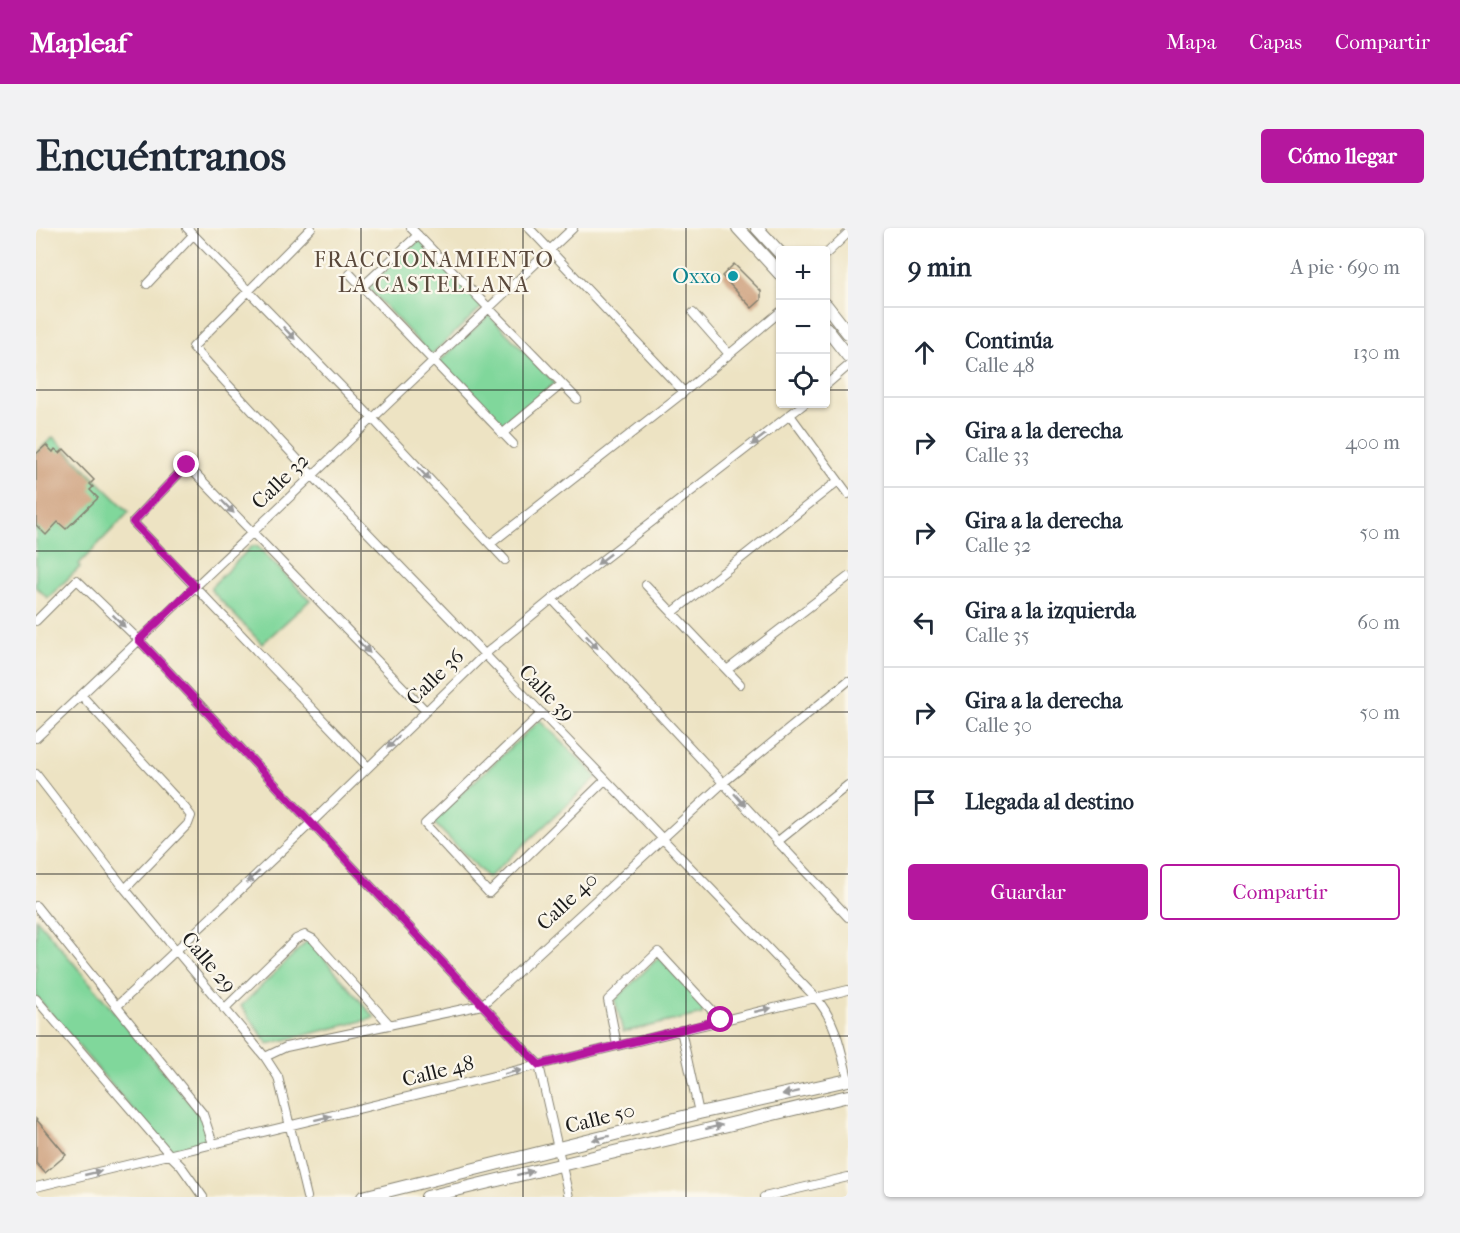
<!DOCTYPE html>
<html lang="es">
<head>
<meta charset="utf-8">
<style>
  :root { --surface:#fff; --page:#f2f2f3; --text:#1f2937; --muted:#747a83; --line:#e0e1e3; --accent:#b5179e }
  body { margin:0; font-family:"IM FELL French Canon",serif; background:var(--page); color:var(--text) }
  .controls { position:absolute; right:18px; top:18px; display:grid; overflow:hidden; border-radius:6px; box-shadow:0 2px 4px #0004 }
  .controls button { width:54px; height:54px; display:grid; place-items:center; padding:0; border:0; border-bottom:2px solid var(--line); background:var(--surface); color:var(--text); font:30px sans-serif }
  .stop { position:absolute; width:18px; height:18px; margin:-14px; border:4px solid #b5179e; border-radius:50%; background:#fff }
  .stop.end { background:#b5179e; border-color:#fff; box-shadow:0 2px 6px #0008 }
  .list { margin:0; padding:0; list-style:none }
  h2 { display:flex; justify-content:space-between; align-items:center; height:78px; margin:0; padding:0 24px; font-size:26px }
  h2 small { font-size:20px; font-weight:400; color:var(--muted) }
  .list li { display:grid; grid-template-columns:39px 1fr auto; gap:18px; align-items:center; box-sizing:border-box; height:90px; padding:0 24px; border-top:2px solid var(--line) }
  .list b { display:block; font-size:22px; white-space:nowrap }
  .list p { margin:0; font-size:20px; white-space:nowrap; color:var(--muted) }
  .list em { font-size:20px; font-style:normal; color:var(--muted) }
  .actions { display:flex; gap:12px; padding:18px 24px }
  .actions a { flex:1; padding:14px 0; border:2px solid var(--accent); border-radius:6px; text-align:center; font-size:21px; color:var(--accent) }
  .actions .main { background:var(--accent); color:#fff }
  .icon { flex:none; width:33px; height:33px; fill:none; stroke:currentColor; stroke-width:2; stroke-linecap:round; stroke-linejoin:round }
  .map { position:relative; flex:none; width:812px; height:969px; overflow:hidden; border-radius:6px }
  header { display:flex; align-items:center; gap:36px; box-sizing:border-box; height:84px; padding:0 30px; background:var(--accent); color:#fff }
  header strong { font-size:28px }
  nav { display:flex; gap:33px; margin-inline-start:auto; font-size:21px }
  .intro { display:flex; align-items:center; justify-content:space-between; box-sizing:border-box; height:144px; padding:0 36px }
  h1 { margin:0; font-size:42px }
  .button { padding:15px 27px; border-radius:6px; background:var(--accent); color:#fff; font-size:21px; font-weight:700 }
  main { display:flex; gap:36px; padding:0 36px }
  aside { flex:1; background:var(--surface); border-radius:6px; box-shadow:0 2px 4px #0004 }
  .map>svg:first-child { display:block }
  .green { fill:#80d79b; stroke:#4e7a5c; stroke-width:1.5 }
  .building { fill:#cc9c78 }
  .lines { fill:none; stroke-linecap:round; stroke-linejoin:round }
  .street-casing { stroke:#848070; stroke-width:10 }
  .secondary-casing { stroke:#848070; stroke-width:14 }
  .street { stroke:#fff; stroke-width:8 }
  .secondary { stroke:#fff; stroke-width:12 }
  .oneway { fill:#999 }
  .route { stroke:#b5179e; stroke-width:8 }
  .grid { fill:none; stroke:#1c1c1c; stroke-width:1.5; stroke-opacity:0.55 }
  .culture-dot { fill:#0f9aa8; stroke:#fbf7ec; stroke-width:2 }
  .labels { text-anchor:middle; stroke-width:4.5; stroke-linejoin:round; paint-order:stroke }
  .culture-label { font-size:21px; fill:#0d838f; stroke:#fbf7ec; text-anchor:end }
  .street-label { font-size:21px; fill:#1c1c1c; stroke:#fbf7ec }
  .neighbourhood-label { font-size:22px; letter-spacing:1.5px; fill:#5a493c; stroke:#fbf7ec }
</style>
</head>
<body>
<header>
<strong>Mapleaf</strong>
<nav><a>Mapa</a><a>Capas</a><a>Compartir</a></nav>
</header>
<div class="intro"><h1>Encuéntranos</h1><a class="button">Cómo llegar</a></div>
<main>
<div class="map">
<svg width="812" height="969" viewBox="0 0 812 969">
  <rect width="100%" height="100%" fill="#fbf7ec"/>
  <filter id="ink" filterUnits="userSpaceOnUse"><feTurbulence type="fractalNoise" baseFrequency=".0167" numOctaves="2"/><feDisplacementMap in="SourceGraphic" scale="12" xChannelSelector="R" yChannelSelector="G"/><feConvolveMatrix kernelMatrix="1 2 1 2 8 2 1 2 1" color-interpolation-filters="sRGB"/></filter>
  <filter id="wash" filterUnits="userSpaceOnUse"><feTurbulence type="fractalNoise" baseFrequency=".008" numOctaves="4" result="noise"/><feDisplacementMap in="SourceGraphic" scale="24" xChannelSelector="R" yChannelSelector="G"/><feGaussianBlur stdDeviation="1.35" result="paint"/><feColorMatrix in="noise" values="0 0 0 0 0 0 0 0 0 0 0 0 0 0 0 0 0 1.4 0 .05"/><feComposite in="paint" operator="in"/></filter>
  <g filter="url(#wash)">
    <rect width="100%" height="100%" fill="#ede3c3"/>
    <path class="green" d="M 384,11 L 447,78 L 395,127 L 331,59 Z
      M 453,87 L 519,155 L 467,200 L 403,134 Z
      M 17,209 L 93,284 L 43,336 L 44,339 L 12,370 L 0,359 L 0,225 Z
      M 216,318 L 221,318 L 274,372 L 226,416 L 175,362 L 175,359 Z
      M 504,492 L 561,549 L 452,650 L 396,593 Z
      M 0,690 L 163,886 L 176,914 L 134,926 L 0,768 Z
      M 272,712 L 339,790 L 232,816 L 205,778 Z
      M 623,729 L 668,779 L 666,786 L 587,804 L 579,772 Z"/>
    <g id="blocks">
      <path class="building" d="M 698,36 L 725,63 L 725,72 L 716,80 L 686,48 Z
        M 10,217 L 17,224 L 19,221 L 24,225 L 28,221 L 58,252 L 54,256 L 57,259 L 54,262 L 62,270 L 30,301 L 22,294 L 10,307 L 0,297 L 0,226 Z
        M 0,891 L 30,927 L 9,945 L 0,935 Z"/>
    </g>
  </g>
  <g filter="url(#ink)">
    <use href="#blocks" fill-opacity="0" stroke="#848070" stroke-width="1.5"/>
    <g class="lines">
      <g class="street-casing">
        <path id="street" d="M 151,0 L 336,190 L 469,332
          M 275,0 L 157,119 L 276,247 L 780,770 C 800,793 805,822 812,851
          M 375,0 L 541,171
          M 493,0 L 648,164
          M 790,26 L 812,5
          M 314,46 L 477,216
          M 111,56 L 157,7
          M 326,59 L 382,7
          M 657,85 L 693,126
          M 790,157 L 812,138
          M 754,187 L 812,266
          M 466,206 L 526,156
          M 454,316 L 648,164 L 744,84
          M 610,357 L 704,456
          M 516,371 L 812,689
          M 636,385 L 802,253
          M 0,393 L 41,352 L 103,412 L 503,837 L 533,969
          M 691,442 L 812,349
          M 45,467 L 149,580 L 155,588 L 152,596 L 89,661
          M 506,485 L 389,596 L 453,665 L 569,552
          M 0,510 L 537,0
          M 332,539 L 97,294 L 151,237 L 389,482
          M 0,546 L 89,661 L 229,829 L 242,849 L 271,969
          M 741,614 L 812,557
          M 0,678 L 167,886 L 177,916
          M 0,771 L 134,927 L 145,938 L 167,969
          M 81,778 L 275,595 L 449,426 L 516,371 L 768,176
          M 188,781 L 260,711 L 269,707 L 277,711 L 354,797
          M 645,802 L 663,885
          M 581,817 L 572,772 L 622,724 L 685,792
          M 229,829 L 250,819 L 446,777 L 688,554 L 812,453
          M 0,959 L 812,762
          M 728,969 L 812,949"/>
      </g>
      <g class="secondary-casing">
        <path id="secondary" d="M 702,0 L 744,46
          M 721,0 L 744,25
          M 790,77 L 812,105
          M 790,100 L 812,128
          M 327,969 L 663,885 L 812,852
          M 391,969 L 812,868"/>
      </g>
      <use href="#street" class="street"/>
      <use href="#secondary" class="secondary"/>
    </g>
    <defs><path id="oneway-solid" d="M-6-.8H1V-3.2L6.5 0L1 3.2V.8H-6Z" transform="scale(1.5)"/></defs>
    <g class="oneway">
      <use href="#oneway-solid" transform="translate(253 105) rotate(46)"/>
      <use href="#oneway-solid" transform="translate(722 212) rotate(142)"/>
      <use href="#oneway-solid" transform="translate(388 246) rotate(47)"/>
      <use href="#oneway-solid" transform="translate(192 279) rotate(46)"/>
      <use href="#oneway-solid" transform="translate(568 331) rotate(142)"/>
      <use href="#oneway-solid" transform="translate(83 393) rotate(45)"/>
      <use href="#oneway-solid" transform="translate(556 414) rotate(47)"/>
      <use href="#oneway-solid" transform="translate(328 419) rotate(46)"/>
      <use href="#oneway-solid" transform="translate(357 514) rotate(135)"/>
      <use href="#oneway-solid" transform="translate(704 572) rotate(48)"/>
      <use href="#oneway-solid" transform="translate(217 649) rotate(137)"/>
      <use href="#oneway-solid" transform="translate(727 782) rotate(-13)"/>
      <use href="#oneway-solid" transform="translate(477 844) rotate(-14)"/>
      <use href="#oneway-solid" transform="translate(755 865) rotate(168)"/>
      <use href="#oneway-solid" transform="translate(287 890) rotate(-14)"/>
      <use href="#oneway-solid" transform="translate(678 899) rotate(-14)"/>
      <use href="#oneway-solid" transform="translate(565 910) rotate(166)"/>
      <use href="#oneway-solid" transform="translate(57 945) rotate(-13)"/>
      <use href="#oneway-solid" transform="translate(489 945) rotate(-14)"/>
    </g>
  </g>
  <g class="lines" filter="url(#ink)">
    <path class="route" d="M 151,237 L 97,294 L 159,358 L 103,412 L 503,837 L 685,792"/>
  </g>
  <path class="grid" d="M 162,0 L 162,969M 325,0 L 325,969M 487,0 L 487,969M 650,0 L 650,969M 0,162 L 744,162M 790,162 L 812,162M 0,323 L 812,323M 0,484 L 812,484M 0,646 L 812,646M 0,808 L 812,808"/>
  <circle class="culture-dot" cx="697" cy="48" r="6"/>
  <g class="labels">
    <g class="culture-label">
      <text x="685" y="55">Oxxo</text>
    </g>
    <g class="street-label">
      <text transform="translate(244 253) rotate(-44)" y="7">Calle 32</text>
      <text transform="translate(399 449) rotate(-44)" y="7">Calle 36</text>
      <text transform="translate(511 465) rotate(46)" y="7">Calle 39</text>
      <text transform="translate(531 673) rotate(-43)" y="7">Calle 40</text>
      <text transform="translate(173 734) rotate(50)" y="7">Calle 29</text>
      <text transform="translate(402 843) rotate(-14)" y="7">Calle 48</text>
      <text transform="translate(564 890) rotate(-14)" y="7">Calle 50</text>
    </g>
    <g class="neighbourhood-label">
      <text x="398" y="39">FRACCIONAMIENTO<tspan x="398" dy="25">LA CASTELLANA</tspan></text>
    </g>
  </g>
</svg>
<div class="controls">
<button>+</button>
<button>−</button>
<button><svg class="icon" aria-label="locate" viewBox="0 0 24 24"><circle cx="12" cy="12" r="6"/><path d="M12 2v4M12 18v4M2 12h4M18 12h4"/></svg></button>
</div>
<div class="stop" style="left:685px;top:792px"></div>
<div class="stop end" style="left:151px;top:237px"></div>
</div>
<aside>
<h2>9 min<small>A pie · 690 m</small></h2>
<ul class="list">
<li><svg class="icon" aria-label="ahead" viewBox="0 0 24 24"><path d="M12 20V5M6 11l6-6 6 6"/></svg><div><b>Continúa</b><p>Calle 48</p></div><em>130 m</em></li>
<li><svg class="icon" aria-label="right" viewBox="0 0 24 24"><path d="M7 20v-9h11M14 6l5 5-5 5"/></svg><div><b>Gira a la derecha</b><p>Calle 33</p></div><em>400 m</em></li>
<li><svg class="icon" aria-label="right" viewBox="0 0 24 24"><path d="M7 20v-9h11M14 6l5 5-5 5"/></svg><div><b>Gira a la derecha</b><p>Calle 32</p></div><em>50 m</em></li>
<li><svg class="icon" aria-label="left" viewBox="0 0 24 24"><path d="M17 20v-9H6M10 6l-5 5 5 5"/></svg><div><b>Gira a la izquierda</b><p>Calle 35</p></div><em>60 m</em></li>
<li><svg class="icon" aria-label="right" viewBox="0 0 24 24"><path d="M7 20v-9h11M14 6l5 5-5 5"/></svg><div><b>Gira a la derecha</b><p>Calle 30</p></div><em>50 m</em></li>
<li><svg class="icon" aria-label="arrive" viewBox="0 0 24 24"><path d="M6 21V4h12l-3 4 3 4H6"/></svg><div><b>Llegada al destino</b></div></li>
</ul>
<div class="actions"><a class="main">Guardar</a><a>Compartir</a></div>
</aside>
</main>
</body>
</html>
